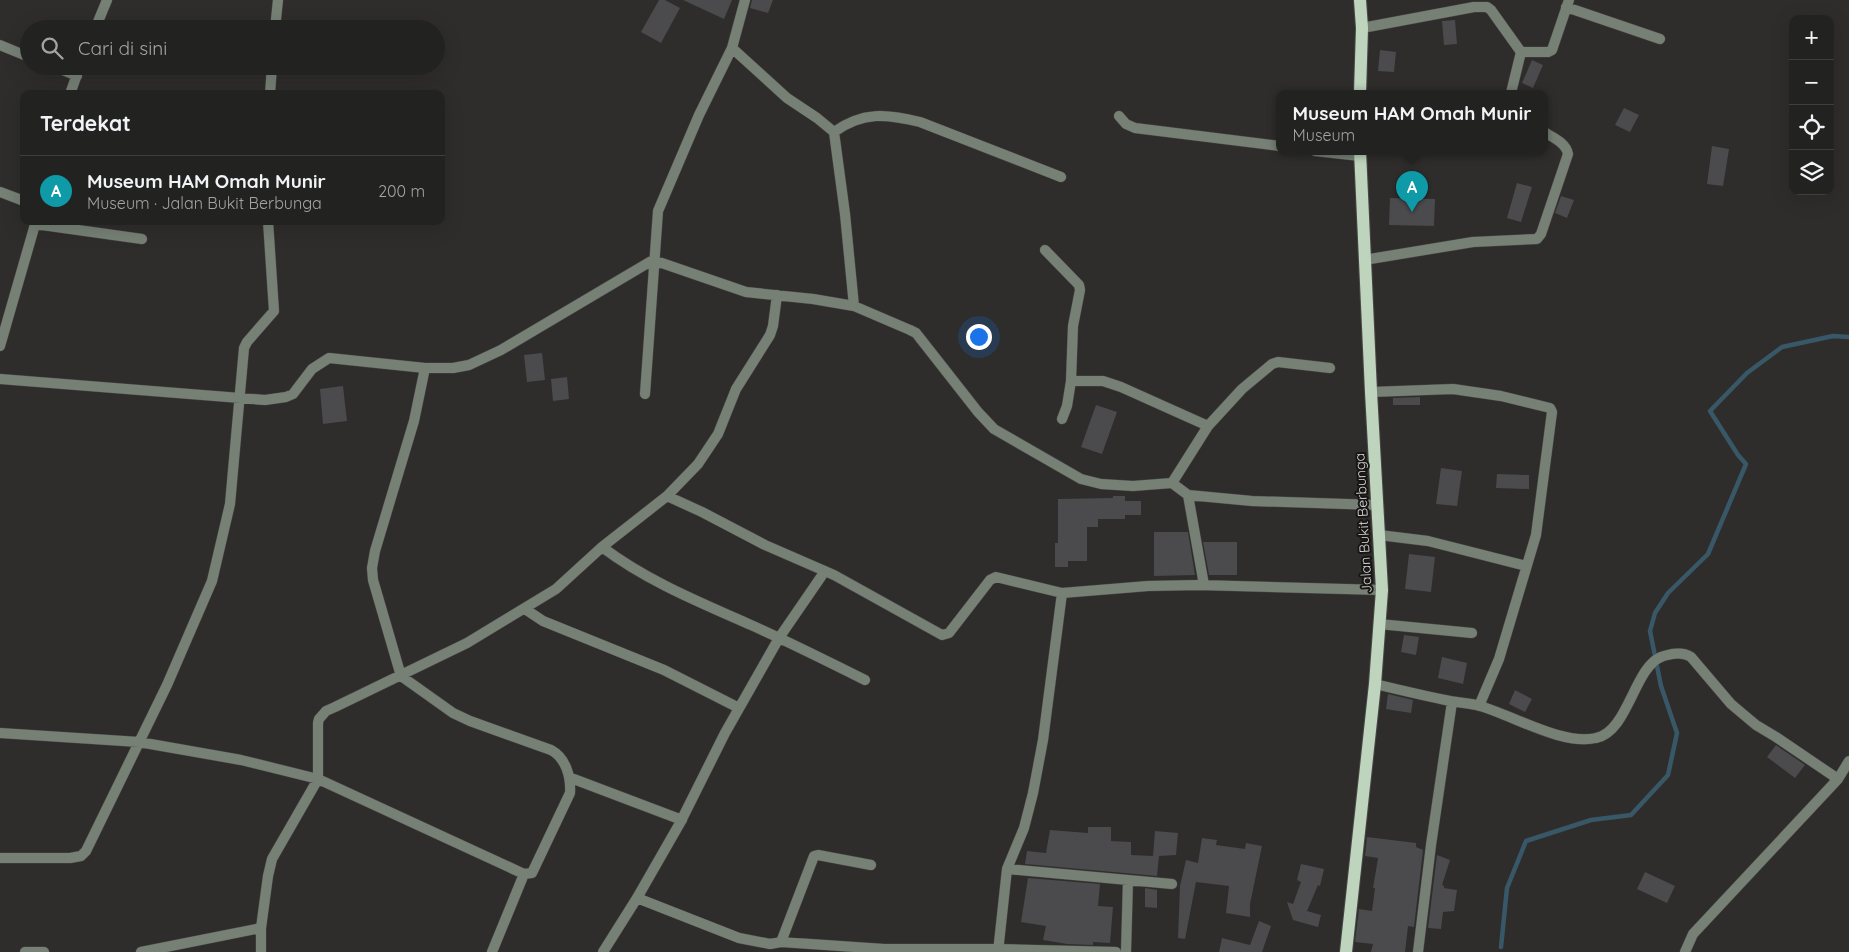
<!DOCTYPE html>
<html lang="id">
<head>
<meta charset="utf-8">
<style>
  :root { --surface:#222220; --page:#2e2f2d; --text:#f1f3f6; --muted:#a2a4a5; --line:#3f3f3e; --accent:#4ad778 }
  body { margin:0; font-family:Quicksand,sans-serif; background:var(--page); color:var(--text) }
  .controls { position:absolute; right:15px; top:15px; display:grid; overflow:hidden; border-radius:10px; box-shadow:0 5px 20px #0002 }
  .controls button { width:45px; height:45px; display:grid; place-items:center; padding:0; border:0; border-bottom:1px solid var(--line); background:var(--surface); color:var(--text); font:25px sans-serif }
  .you { position:absolute; left:978px; top:336px; width:18px; height:18px; margin:-12px; border:4px solid #fff; border-radius:50%; background:#1a73e8; box-shadow:0 0 0 8px #1a73e833 }
  .badge { display:grid; place-items:center; width:32px; height:32px; border-radius:50%; background:var(--accent); color:#fff; font-size:16px; font-weight:700 }
  .pin { position:absolute; translate:-50% -41px; filter:drop-shadow(0 1px 2px #0008) }
  .pin::after { content:''; position:absolute; top:26px; width:18px; height:15px; background:inherit; clip-path:polygon(0 0,100% 0,50% 100%) }
  .popup { position:absolute; left:1276px; top:90px; width:272px; height:65px; box-sizing:border-box; display:grid; place-content:center; border-radius:10px; background:var(--surface); filter:drop-shadow(0 1px 4px #0005); font-size:16px; white-space:nowrap; color:var(--muted) }
  .popup b { font-size:19px; color:var(--text) }
  .popup::after { content:''; position:absolute; left:50%; top:100%; margin-left:-10px; border:10px solid transparent; border-top-color:var(--surface) }
  .list { margin:0; padding:0; list-style:none }
  h2 { display:flex; justify-content:space-between; align-items:center; height:65px; margin:0; padding:0 20px; font-size:21px }
  h2 small { font-size:16px; font-weight:400; color:var(--muted) }
  .list li { display:grid; grid-template-columns:32px 1fr auto; gap:15px; align-items:center; box-sizing:border-box; height:70px; padding:0 20px; border-top:1px solid var(--line) }
  .list b { display:block; font-size:19px; white-space:nowrap }
  .list p { margin:0; font-size:16px; white-space:nowrap; color:var(--muted) }
  .list em { font-size:16px; font-style:normal; color:var(--muted) }
  .icon { flex:none; width:28px; height:28px; fill:none; stroke:currentColor; stroke-width:2; stroke-linecap:round; stroke-linejoin:round }
  .map { position:relative; flex:none; width:1849px; height:952px; overflow:hidden }
  .search { position:absolute; background:var(--surface); box-shadow:0 5px 20px #0002; left:20px; top:20px; width:425px; height:55px; display:flex; align-items:center; gap:12px; box-sizing:border-box; padding:0 18px; border-radius:28px; color:var(--muted); font-size:19px }
  .panel { position:absolute; background:var(--surface); box-shadow:0 5px 20px #0002; left:20px; top:90px; width:425px; height:135px; border-radius:10px }
  .map>svg:first-child { display:block }
  .lines { fill:none; stroke-linecap:round; stroke-linejoin:round }
  .stream { stroke:#385868; stroke-width:4.5 }
  .building { fill:#4b4a4d }
  .minor-casing { stroke:#494847; stroke-width:11 }
  .primary-casing { stroke:#494847; stroke-width:14 }
  .minor { stroke:#768075; stroke-width:10 }
  .primary { stroke:#bed4bc; stroke-width:12 }
  .labels { text-anchor:middle; stroke-width:4; stroke-linejoin:round; paint-order:stroke }
  .street-label { font-size:14px; fill:#d9d8d7; stroke:#161514 }
</style>
</head>
<body>
<div class="map">
<svg width="1849" height="952" viewBox="0 0 1849 952">
  <rect width="100%" height="100%" fill="#2e2d2b"/>
  <g class="lines">
    <path class="stream" d="M 1501,947 L 1507,888 L 1526,841 L 1591,820 L 1631,815 L 1668,775 L 1677,733 L 1661,686 L 1650,631 L 1655,613 L 1668,593 L 1708,554 L 1746,464 L 1738,455 L 1710,411 L 1747,373 L 1782,347 L 1833,336 L 1849,337"/>
  </g>
  <path class="building" d="M 659,0 L 665,0 L 680,8 L 661,43 L 641,32 Z
    M 683,0 L 732,0 L 724,19 Z
    M 752,0 L 773,0 L 768,13 L 750,8 Z
    M 1455,20 L 1457,44 L 1444,45 L 1442,21 Z
    M 1380,50 L 1396,52 L 1394,72 L 1378,71 Z
    M 1532,60 L 1543,65 L 1533,88 L 1522,83 Z
    M 1624,108 L 1639,115 L 1630,132 L 1615,125 Z
    M 1712,146 L 1729,149 L 1723,186 L 1707,184 Z
    M 1517,183 L 1532,187 L 1521,222 L 1507,218 Z
    M 1561,196 L 1574,200 L 1567,218 L 1555,213 Z
    M 1390,198 L 1435,199 L 1434,226 L 1389,225 Z
    M 542,353 L 545,380 L 527,382 L 524,355 Z
    M 567,377 L 569,399 L 553,401 L 551,379 Z
    M 343,386 L 347,421 L 323,424 L 320,389 Z
    M 1420,397 L 1420,405 L 1393,405 L 1393,398 Z
    M 1096,405 L 1117,412 L 1102,454 L 1081,447 Z
    M 1441,468 L 1462,471 L 1457,506 L 1436,504 Z
    M 1497,474 L 1529,475 L 1529,489 L 1496,488 Z
    M 1113,496 L 1125,496 L 1125,501 L 1141,501 L 1141,515 L 1125,515 L 1125,519 L 1098,519 L 1098,527 L 1087,527 L 1087,561 L 1068,561 L 1068,567 L 1055,567 L 1055,543 L 1058,543 L 1058,499 L 1113,498 Z
    M 1154,532 L 1188,532 L 1195,575 L 1154,576 Z
    M 1203,542 L 1237,542 L 1237,575 L 1209,575 Z
    M 1409,554 L 1435,557 L 1431,592 L 1405,589 Z
    M 1404,635 L 1419,637 L 1416,655 L 1401,652 Z
    M 1442,657 L 1467,663 L 1463,684 L 1438,678 Z
    M 1515,690 L 1532,699 L 1525,712 L 1509,704 Z
    M 1388,694 L 1413,700 L 1411,713 L 1386,709 Z
    M 1776,745 L 1805,765 L 1795,778 L 1767,757 Z
    M 1088,827 L 1111,827 L 1111,841 L 1131,842 L 1131,855 L 1153,856 L 1155,831 L 1178,833 L 1176,855 L 1159,856 L 1157,876 L 1025,864 L 1027,851 L 1046,853 L 1050,830 L 1088,833 Z
    M 1367,837 L 1416,843 L 1416,847 L 1423,850 L 1414,927 L 1408,926 L 1405,952 L 1371,952 L 1373,944 L 1355,942 L 1359,909 L 1372,911 L 1375,888 L 1373,888 L 1378,858 L 1365,856 Z
    M 1202,838 L 1217,840 L 1216,845 L 1245,849 L 1246,843 L 1262,846 L 1250,904 L 1250,917 L 1226,913 L 1229,886 L 1196,882 L 1185,939 L 1178,938 L 1180,886 L 1186,860 L 1198,863 Z
    M 1437,855 L 1450,860 L 1442,885 L 1444,886 L 1444,888 L 1457,890 L 1454,911 L 1443,912 L 1441,929 L 1428,928 Z
    M 1301,864 L 1324,869 L 1320,886 L 1318,885 L 1307,911 L 1321,915 L 1318,927 L 1293,920 L 1287,902 L 1293,904 L 1301,882 L 1297,880 Z
    M 1645,872 L 1675,886 L 1667,903 L 1637,889 Z
    M 1028,878 L 1100,884 L 1098,906 L 1113,907 L 1110,943 L 1093,942 L 1093,945 L 1067,944 L 1043,940 L 1046,926 L 1021,922 Z
    M 1145,888 L 1157,890 L 1157,908 L 1145,907 Z
    M 1259,921 L 1271,926 L 1262,952 L 1219,952 L 1222,938 L 1250,945 Z"/>
  <g class="lines">
    <g class="minor-casing">
      <path id="minor" d="M 745,0 L 732,48 L 787,98 L 817,118 L 834,132
        M 1566,7 L 1660,39
        M 1362,28 L 1474,7 L 1487,7 L 1491,10 L 1521,52
        M 95,29 L 107,0
        M 275,29 L 278,0
        M 0,45 L 29,57
        M 53,66 L 77,76
        M 1511,93 L 1521,52 L 1548,52 L 1552,50 L 1569,0
        M 70,94 L 80,66
        M 270,94 L 272,66
        M 1119,116 L 1126,124 L 1135,128 L 1280,146
        M 1315,151 L 1360,156
        M 0,192 L 24,201
        M 35,224 L 142,239
        M 1045,250 L 1079,285 L 1080,290 L 1073,326 L 1071,381 L 1103,381 L 1121,387 L 1208,426
        M 1364,260 L 1473,242 L 1537,239 L 1541,234 L 1568,154 C 1566,143 1554,138 1544,132
        M 854,306 L 845,214 L 834,132 C 863,111 887,114 920,122 L 1061,177
        M 0,346 L 36,221
        M 1330,368 L 1278,362 L 1272,364 L 1242,389 L 1208,426 L 1172,483 L 1188,495 L 1252,501 L 1377,505
        M 0,379 L 265,400 L 286,397 L 293,394 L 312,369 L 329,358 L 425,368 L 453,368 L 469,365 L 501,350 L 653,260 L 746,292 L 813,299 L 854,306 L 910,330 L 916,333 L 978,412 L 994,429 L 1081,479 L 1101,484 L 1133,486 L 1172,483
        M 1371,392 L 1453,389 L 1501,396 L 1550,408 L 1552,412 L 1536,535 L 1499,659 L 1479,706
        M 645,394 L 658,211 L 699,115 L 732,48
        M 1062,419 L 1067,406 L 1071,381
        M 1188,495 L 1204,585
        M 667,496 L 702,512 L 765,545 L 834,575 L 942,635 L 949,633 L 990,580 L 996,577 L 1062,593 L 1148,586 L 1198,585 L 1382,590
        M 1379,535 L 1428,541 L 1526,566
        M 602,547 C 647,581 699,602 751,625 C 789,642 827,661 865,680
        M 525,609 L 543,621 L 664,670 L 739,708
        M 1379,624 L 1472,633
        M 1375,684 C 1400,690 1425,696 1450,701 C 1460,703 1470,703 1480,706 C 1512,715 1563,746 1596,738 C 1628,732 1634,668 1661,657 C 1665,655 1669,655 1672,654 C 1679,653 1685,653 1691,657 L 1731,704 L 1756,725 L 1776,737 L 1838,779 L 1693,934 L 1685,952
        M 0,733 L 139,742 L 241,760 L 318,779 L 524,874 L 532,873 L 570,793 C 571,777 566,758 551,750 L 470,721 L 453,713 L 401,676 L 373,580 L 372,568 L 375,551 L 414,421 L 425,368
        M 571,778 L 682,820
        M 1838,779 L 1849,761
        M 0,858 L 70,858 L 81,856 L 86,851 L 167,685 L 212,581 L 230,504 L 244,348 L 247,342 L 274,311 L 268,221
        M 1007,869 L 1172,884
        M 637,898 L 739,938 L 770,944 L 781,942 L 884,949 L 999,949 L 1116,952
        M 781,942 L 814,856 L 818,855 L 871,865
        M 25,952 L 44,952
        M 141,952 L 261,928
        M 261,952 L 261,928 L 268,876 L 272,859 L 318,779 L 318,723 L 319,719 L 326,711 L 335,707 L 467,643 L 556,589 L 602,547 L 667,496 L 698,464 L 718,434 L 736,389 L 770,335 L 773,326 L 777,295
        M 492,952 L 524,874
        M 603,952 L 637,898 L 680,823 L 725,733 L 779,638 L 825,571
        M 998,952 L 1007,869 L 1024,828 L 1033,793 L 1043,740 L 1062,593
        M 1126,952 L 1128,880
        M 1418,952 L 1431,845 L 1452,702"/>
    </g>
    <g class="primary-casing">
      <path id="primary" d="M 1360,93 L 1362,28 L 1360,0
        M 1346,952 L 1375,684 L 1382,590 L 1371,392 L 1360,151"/>
    </g>
    <use href="#minor" class="minor"/>
    <use href="#primary" class="primary"/>
  </g>
  <g class="labels">
    <g class="street-label">
      <text transform="translate(1363 523) rotate(-93)" y="5">Jalan Bukit Berbunga</text>
    </g>
  </g>
</svg>
<div class="controls">
<button>+</button>
<button>−</button>
<button><svg class="icon" aria-label="locate" viewBox="0 0 24 24"><circle cx="12" cy="12" r="6"/><path d="M12 2v4M12 18v4M2 12h4M18 12h4"/></svg></button>
<button><svg class="icon" aria-label="layers" viewBox="0 0 24 24"><path d="M12 4l9 5-9 5-9-5zM3 14l9 5 9-5"/></svg></button>
</div>
<div class="you"></div>
<div class="pin badge" style="left:1412px;top:212px;background:#0f9aa8">A</div>
<div class="popup"><b>Museum HAM Omah Munir</b>Museum</div>
<div class="search"><svg class="icon" aria-label="search" viewBox="0 0 24 24"><circle cx="10" cy="10" r="6"/><path d="M15 15l6 6"/></svg>Cari di sini</div>
<section class="panel">
<h2>Terdekat<small></small></h2>
<ul class="list">
<li><span class="badge" style="background:#0f9aa8">A</span><div><b>Museum HAM Omah Munir</b><p>Museum · Jalan Bukit Berbunga</p></div><em>200 m</em></li>
</ul>
</section>
</div>
</body>
</html>
